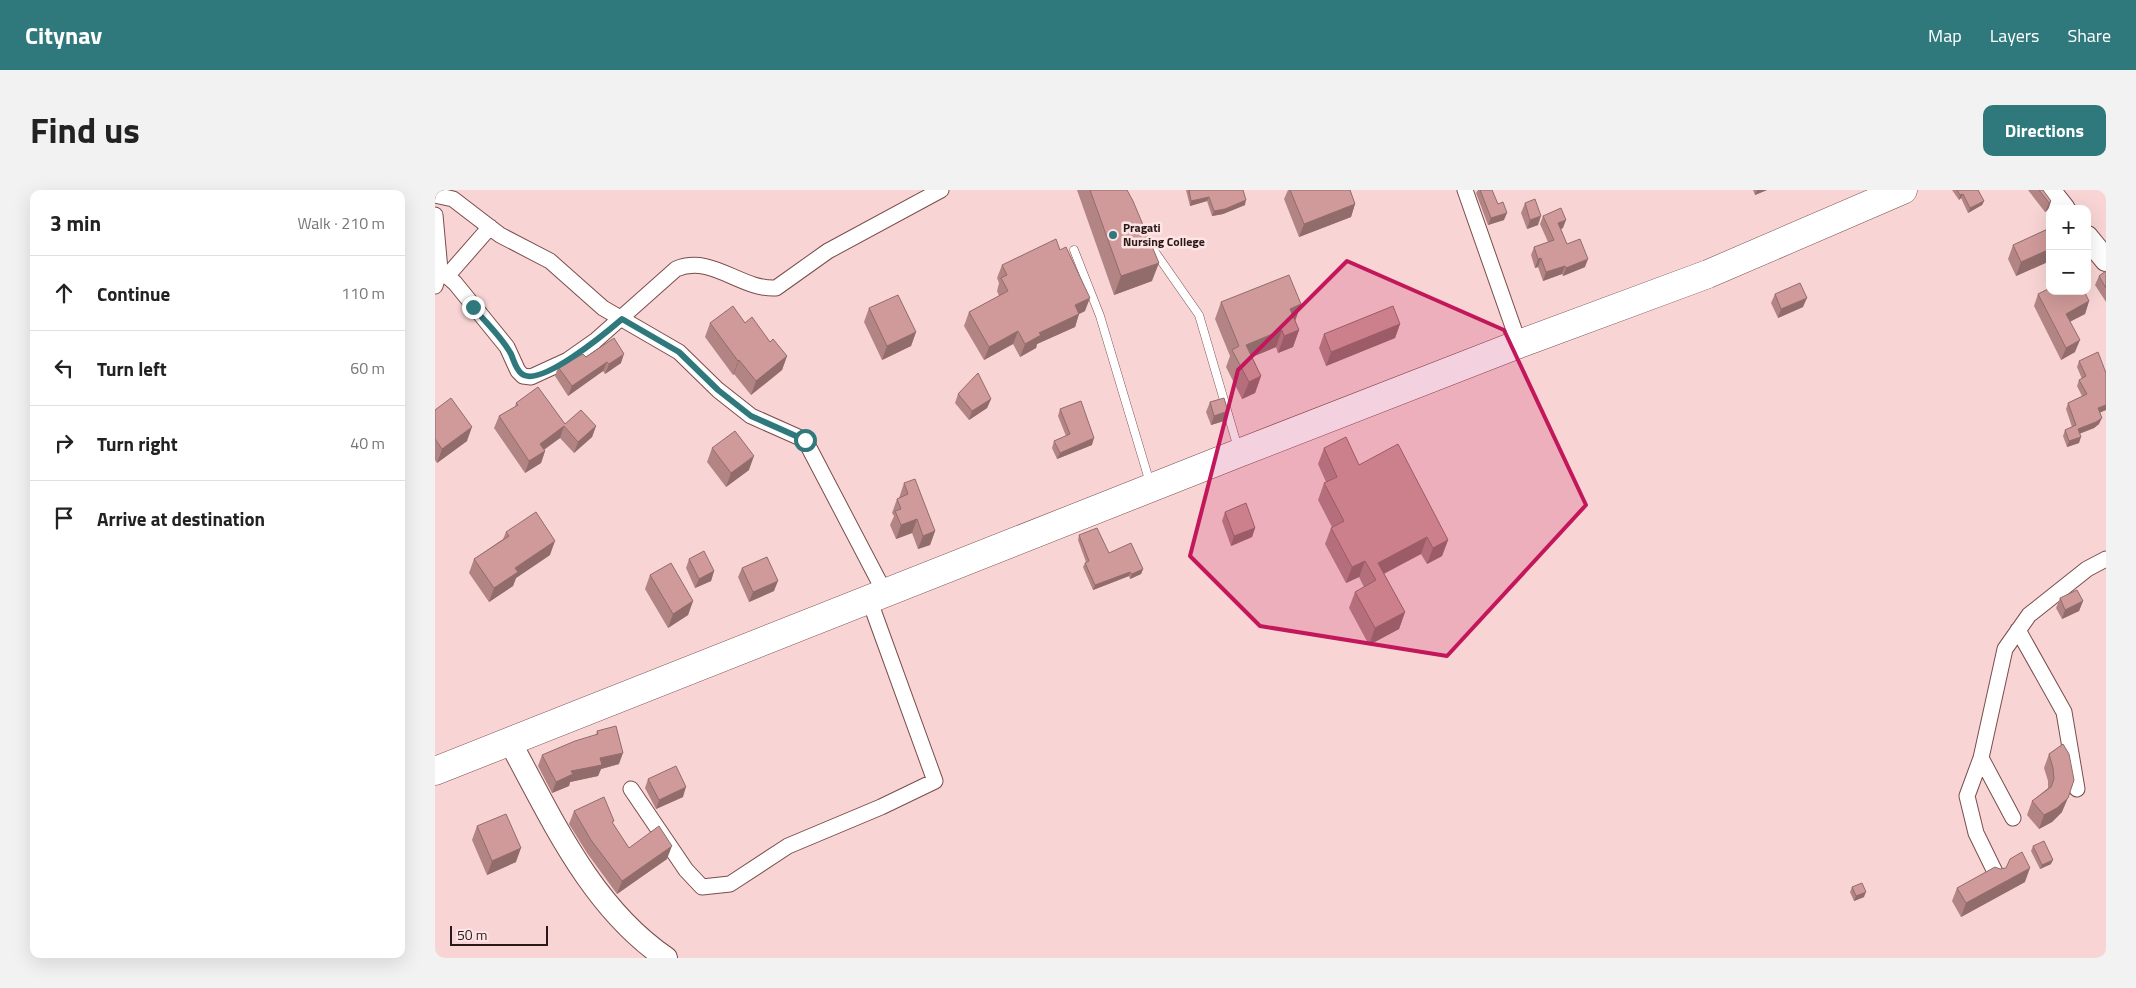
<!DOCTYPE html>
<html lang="en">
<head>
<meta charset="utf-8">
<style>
  :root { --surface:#fff; --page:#f2f2f2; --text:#222; --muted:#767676; --line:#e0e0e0; --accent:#2f787c }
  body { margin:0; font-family:"Titillium Web",sans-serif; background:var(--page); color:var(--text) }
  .controls { position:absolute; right:15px; top:15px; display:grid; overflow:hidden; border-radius:10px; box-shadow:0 5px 20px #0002 }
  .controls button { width:45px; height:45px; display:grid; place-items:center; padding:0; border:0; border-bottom:1px solid var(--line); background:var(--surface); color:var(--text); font:25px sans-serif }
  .scale { position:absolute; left:15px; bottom:12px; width:98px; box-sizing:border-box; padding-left:5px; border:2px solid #2c1818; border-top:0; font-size:14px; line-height:18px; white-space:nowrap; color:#2c1818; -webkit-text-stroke:4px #fde5e5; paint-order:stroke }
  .stop { position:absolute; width:15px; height:15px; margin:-11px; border:4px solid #2f787c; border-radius:50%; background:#fff }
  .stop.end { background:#2f787c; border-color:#fff; box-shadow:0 1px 5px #0008 }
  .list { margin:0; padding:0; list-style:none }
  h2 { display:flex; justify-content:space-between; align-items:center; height:65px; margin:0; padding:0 20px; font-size:21px }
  h2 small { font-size:16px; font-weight:400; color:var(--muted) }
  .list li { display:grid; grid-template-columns:32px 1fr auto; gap:15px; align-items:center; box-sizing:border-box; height:75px; padding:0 20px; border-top:1px solid var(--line) }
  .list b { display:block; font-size:19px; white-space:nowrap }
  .list em { font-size:16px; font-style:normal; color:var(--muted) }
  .icon { flex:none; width:28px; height:28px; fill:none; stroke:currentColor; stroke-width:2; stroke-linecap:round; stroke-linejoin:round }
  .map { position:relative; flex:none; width:1671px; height:768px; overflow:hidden; border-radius:10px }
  header { display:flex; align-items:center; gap:30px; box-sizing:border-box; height:70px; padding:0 25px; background:var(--accent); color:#fff }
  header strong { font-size:24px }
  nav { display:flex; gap:28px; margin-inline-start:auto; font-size:18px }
  .intro { display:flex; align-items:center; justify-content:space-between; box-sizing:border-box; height:120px; padding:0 30px }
  h1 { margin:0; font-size:35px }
  .button { padding:12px 22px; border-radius:10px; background:var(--accent); color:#fff; font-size:18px; font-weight:700 }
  main { display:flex; gap:30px; padding:0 30px }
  aside { flex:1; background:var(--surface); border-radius:10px; box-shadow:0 5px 20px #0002 }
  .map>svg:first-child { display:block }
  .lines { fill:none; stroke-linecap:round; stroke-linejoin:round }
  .lane-casing { stroke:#7b4c4c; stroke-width:9 }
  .street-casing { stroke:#7b4c4c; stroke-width:17 }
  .secondary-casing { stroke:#7b4c4c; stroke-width:24 }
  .highway-casing { stroke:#7b4c4c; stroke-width:29 }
  .lane { stroke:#fff; stroke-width:8 }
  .street { stroke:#fff; stroke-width:15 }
  .secondary { stroke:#fff; stroke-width:22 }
  .highway { stroke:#fff; stroke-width:28 }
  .wall { fill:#b28484 }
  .shaded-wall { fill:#916c6b }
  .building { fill:#cf9a99; stroke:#916c6b }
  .route { stroke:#2f787c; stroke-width:6 }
  .marked { fill:#c2185b; fill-opacity:0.2; stroke:#c2185b; stroke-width:4; stroke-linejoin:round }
  .poi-dot { fill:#2f787c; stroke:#fde5e5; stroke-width:2 }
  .labels { text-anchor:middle; stroke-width:5; stroke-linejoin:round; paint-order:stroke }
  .poi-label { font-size:12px; font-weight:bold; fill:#2c1818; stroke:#fde5e5; text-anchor:start }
</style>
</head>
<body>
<header>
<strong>Citynav</strong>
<nav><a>Map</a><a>Layers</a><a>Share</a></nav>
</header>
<div class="intro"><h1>Find us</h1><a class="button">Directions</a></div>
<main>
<aside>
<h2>3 min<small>Walk · 210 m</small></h2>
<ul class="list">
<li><svg class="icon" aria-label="ahead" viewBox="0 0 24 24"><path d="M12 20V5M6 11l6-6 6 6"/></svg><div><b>Continue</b></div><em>110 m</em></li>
<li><svg class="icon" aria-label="left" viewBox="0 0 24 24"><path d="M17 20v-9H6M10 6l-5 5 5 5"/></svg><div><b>Turn left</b></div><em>60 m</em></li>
<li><svg class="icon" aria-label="right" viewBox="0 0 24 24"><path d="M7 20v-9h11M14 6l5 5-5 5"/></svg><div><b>Turn right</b></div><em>40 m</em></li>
<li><svg class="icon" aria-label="arrive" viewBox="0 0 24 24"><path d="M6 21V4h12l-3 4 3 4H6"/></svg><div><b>Arrive at destination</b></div></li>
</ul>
</aside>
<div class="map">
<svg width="1671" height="768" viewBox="0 0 1671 768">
  <rect width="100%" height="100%" fill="#f8d5d4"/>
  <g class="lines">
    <g class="lane-casing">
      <path id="lane" d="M 713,52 L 764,125 L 803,258
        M 639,60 L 665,126 L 715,293"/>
    </g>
    <g class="street-casing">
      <path id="street" d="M 1030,0 L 1084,154
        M 0,5 L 18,9 L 65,45 L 115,71 L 168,118 L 244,162 L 283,200 L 316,226 L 370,250 L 450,403
        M 0,25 L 5,80 L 0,96
        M 5,80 L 20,93 L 72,157 L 83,181 L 88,186 L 96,187 L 133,170 L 160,151 L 241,79 C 277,64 305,100 341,98 L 393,61 L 506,0
        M 13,85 L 55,37
        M 1583,440 L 1629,522 L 1642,599
        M 1546,568 L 1578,628
        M 196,599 L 251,680 L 267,697 L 295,694 L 353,656 L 446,617 L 500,591 L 434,409
        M 1561,684 L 1541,643 L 1532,606 L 1546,568 L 1570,459 L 1594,425 L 1652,379 L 1671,369"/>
    </g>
    <g class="secondary-casing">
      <path id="secondary" d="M 1614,0 L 1629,19
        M 1652,47 L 1671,70
        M 75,552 C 117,629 156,717 231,768"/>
    </g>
    <g class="highway-casing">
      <path id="highway" d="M 0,581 L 804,263 L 1084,154 L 1273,84 L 1468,0"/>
    </g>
    <use href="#lane" class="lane"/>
    <use href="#street" class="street"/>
    <use href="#secondary" class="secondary"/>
    <use href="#highway" class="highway"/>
  </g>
  <path class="wall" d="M 642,0 L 692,0 L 717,91 L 679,105 Z
    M 751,0 L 808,0 L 810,15 L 788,24 L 777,26 L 772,11 L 755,16 Z
    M 853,0 L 915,0 L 920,14 L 916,27 L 864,47 L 849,9 Z
    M 1043,0 L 1057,0 L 1069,30 L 1053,35 L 1041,3 Z
    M 1318,0 L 1332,0 L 1320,5 Z
    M 1517,0 L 1543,0 L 1549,11 L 1547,15 L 1533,23 L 1526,8 L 1524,10 Z
    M 1593,0 L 1608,0 L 1616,11 L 1613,20 L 1610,22 Z
    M 1090,13 L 1103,35 L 1092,39 L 1086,23 Z
    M 1108,26 L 1128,38 L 1126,39 L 1132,54 L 1150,77 L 1128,86 L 1127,84 L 1108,91 L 1103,77 L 1100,78 L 1096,65 L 1099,57 L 1113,52 L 1105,34 Z
    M 1615,38 L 1615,71 L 1581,86 L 1573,69 L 1578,55 Z
    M 567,75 L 650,121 L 644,124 L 640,137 L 602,154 L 601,158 L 585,167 L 578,154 L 549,170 L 529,136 L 534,122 L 564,106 L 562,101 L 564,93 L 562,88 Z
    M 1671,81 L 1671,112 L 1660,95 L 1664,86 Z
    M 1340,104 L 1368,117 L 1343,128 L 1336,113 Z
    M 1603,104 L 1654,111 L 1650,124 L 1635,131 L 1640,162 L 1626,170 L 1599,116 Z
    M 786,112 L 866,114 L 860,131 L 864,140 L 858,157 L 843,163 L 841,157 L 817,167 L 826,186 L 820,203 L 807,209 L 791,177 L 795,166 L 780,129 Z
    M 434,118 L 481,142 L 476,156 L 447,170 L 429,132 Z
    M 275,133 L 310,133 L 335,152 L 352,166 L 347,180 L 316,205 L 299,184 L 298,185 L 270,147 Z
    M 965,134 L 960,148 L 891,176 L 884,158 L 889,144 Z
    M 151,167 L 186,173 L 170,184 L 168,181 L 133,206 L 120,186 L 123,177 Z
    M 1644,171 L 1671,220 L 1664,223 L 1664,234 L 1659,238 L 1644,244 L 1644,253 L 1632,257 L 1628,246 L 1630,240 L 1637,237 L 1631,219 L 1633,213 L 1647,206 L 1642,196 L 1644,190 L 1647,189 L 1642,177 Z
    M 523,204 L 556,209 L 552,218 L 534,230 L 520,213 Z
    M 775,212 L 789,231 L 776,235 L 771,222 Z
    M 81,213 L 130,234 L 161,236 L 157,247 L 139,263 L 125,248 L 109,260 L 110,261 L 106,273 L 90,283 L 59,238 L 64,226 L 80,217 Z
    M 625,219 L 657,255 L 622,269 L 617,258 L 619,251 L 631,246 L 623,226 Z
    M 0,220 L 32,251 L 2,273 L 0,270 Z
    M 277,258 L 314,280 L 291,297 L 272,272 Z
    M 889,258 L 924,275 L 1013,350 L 1007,366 L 992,374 L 986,364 L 949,384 L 970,422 L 964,439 L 934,455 L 914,418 L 920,402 L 929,397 L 924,387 L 911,393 L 890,354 L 896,338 L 897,337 L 883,310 L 889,293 L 891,292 L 883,274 Z
    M 469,293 L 500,341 L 495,355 L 483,359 L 477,343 L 461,349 L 455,335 L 459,326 L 457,323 L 462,309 L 464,308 Z
    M 790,322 L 820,338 L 817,347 L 796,356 L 787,331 Z
    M 71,342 L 115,365 L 81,388 L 78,396 L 54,412 L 34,383 L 39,369 L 68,349 Z
    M 644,345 L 674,363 L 708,379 L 706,384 L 695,389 L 694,386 L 658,400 L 648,377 L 650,373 L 651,372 L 643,350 Z
    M 254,369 L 279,381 L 276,391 L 260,398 L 251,378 Z
    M 307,378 L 339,401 L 314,412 L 303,387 Z
    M 215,385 L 258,411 L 253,425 L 233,438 L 210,399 Z
    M 1625,408 L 1648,411 L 1644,421 L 1627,429 L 1621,418 Z
    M 162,541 L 184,574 L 166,579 L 163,586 L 135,592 L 134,596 L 117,603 L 103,576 L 107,565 L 161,545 Z
    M 1628,554 L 1627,622 L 1617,632 L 1604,639 L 1592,625 L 1597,611 L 1613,598 L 1613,591 L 1609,578 L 1614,564 Z
    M 213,589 L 248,607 L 221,619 L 210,598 Z
    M 139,621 L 178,634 L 194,658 L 232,669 L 182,704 L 152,663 L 134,634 Z
    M 42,636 L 81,672 L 52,685 L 37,650 Z
    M 1598,656 L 1616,674 L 1605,679 L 1596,661 Z
    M 1590,692 L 1526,727 L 1517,711 L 1522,698 Z
    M 1417,697 L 1429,707 L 1419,711 L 1415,702 Z"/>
  <path class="shaded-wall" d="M 1322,0 L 1332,0 L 1320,5 Z
    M 1528,4 L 1526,8 L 1524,10 L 1525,5 Z
    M 774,7 L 772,11 L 755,16 L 756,11 Z
    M 811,10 L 810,15 L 788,24 L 777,26 L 779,21 Z
    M 1549,11 L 1547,15 L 1533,23 L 1535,18 Z
    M 1616,11 L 1613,20 L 1610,22 L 1614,13 Z
    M 920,14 L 916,27 L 864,47 L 869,34 Z
    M 1072,23 L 1069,30 L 1053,35 L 1056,28 Z
    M 1106,26 L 1103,35 L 1092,39 L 1095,30 Z
    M 1131,30 L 1128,38 L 1120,41 L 1123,33 Z
    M 1615,59 L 1615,71 L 1581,86 L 1586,72 Z
    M 1106,68 L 1103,77 L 1100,78 L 1103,69 Z
    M 1153,69 L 1150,77 L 1128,86 L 1131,78 Z
    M 724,73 L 717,91 L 679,105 L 686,86 Z
    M 1130,76 L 1127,84 L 1108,91 L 1111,82 Z
    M 655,108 L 650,121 L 644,124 L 640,137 L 602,154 L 601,158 L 585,167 L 590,154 L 640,115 Z
    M 1372,108 L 1368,117 L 1343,128 L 1346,119 Z
    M 1654,111 L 1650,124 L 1627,136 L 1631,124 Z
    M 866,114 L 860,131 L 855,119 Z
    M 965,134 L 960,148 L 891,176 L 896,162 Z
    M 847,140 L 841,157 L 805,172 L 811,155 Z
    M 864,140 L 858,157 L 843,163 L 849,146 Z
    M 583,141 L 578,154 L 549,170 L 554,157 Z
    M 481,142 L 476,156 L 447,170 L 452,156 Z
    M 1645,150 L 1640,162 L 1626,170 L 1631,158 Z
    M 189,164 L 186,173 L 170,184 L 174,174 Z
    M 352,166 L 347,180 L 316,205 L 321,191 Z
    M 304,170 L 299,184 L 298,185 L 303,171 Z
    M 172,172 L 168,181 L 133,206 L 137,196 Z
    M 826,186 L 820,203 L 807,209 L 814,192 Z
    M 556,209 L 552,218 L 534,230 L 537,221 Z
    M 1671,215 L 1671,220 L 1661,224 L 1663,218 Z
    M 793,221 L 789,231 L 776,235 L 779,226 Z
    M 1667,228 L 1664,234 L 1659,238 L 1641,245 L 1643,239 Z
    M 129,236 L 125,248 L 101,265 L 105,254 Z
    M 161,236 L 157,247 L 139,263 L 143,252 Z
    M 37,237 L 32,251 L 2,273 L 7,259 Z
    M 1646,247 L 1644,253 L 1632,257 L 1634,251 Z
    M 659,248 L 657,255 L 622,269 L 625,263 Z
    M 110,261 L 106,273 L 90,283 L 94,271 Z
    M 319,266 L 314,280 L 291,297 L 296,283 Z
    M 482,329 L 477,343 L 461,349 L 466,335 Z
    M 820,338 L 817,347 L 796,356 L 799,346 Z
    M 500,341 L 495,355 L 483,359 L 488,346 Z
    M 992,347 L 986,364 L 940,388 L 943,373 Z
    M 1013,350 L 1007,366 L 992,374 L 998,358 Z
    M 120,351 L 115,365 L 81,388 L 78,396 L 54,412 L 59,398 L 80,378 Z
    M 930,371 L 924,387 L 911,393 L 917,377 Z
    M 708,379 L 706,384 L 695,389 L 697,384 Z
    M 279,381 L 276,391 L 260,398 L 264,389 Z
    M 695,382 L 694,386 L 658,400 L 660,395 Z
    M 343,391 L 339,401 L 314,412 L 318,402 Z
    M 258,411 L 253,425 L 233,438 L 238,424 Z
    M 1648,411 L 1644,421 L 1627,429 L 1630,420 Z
    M 970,422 L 964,439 L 934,455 L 940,438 Z
    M 188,563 L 184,574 L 166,579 L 163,586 L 135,592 L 134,596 L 117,603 L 121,592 L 136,581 L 165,568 Z
    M 251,597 L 248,607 L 221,619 L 224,610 Z
    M 1633,608 L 1627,622 L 1617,632 L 1604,639 L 1609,625 Z
    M 237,656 L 232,669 L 182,704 L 187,691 Z
    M 86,658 L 81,672 L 52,685 L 57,671 Z
    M 1618,670 L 1616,674 L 1605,679 L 1607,675 Z
    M 1595,678 L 1590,692 L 1526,727 L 1531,713 Z
    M 1431,702 L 1429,707 L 1419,711 L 1421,706 Z"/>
  <path class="building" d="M 655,0 L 692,0 L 698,11 L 724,73 L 686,86 Z
    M 754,0 L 808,0 L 811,10 L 790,19 L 779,21 L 774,7 L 756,11 Z
    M 855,0 L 915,0 L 920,14 L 869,34 Z
    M 1045,0 L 1057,0 L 1063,14 L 1068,12 L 1072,23 L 1056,28 Z
    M 1522,0 L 1543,0 L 1549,11 L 1535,18 L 1528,4 L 1525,5 Z
    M 1604,0 L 1608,0 L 1616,11 L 1614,13 Z
    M 1100,9 L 1106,26 L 1095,30 L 1090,13 Z
    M 1126,18 L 1131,30 L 1123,33 L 1132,54 L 1145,49 L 1153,69 L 1131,78 L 1130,76 L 1111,82 L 1106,68 L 1103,69 L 1099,57 L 1119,50 L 1108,26 Z
    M 1615,38 L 1615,59 L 1586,72 L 1578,55 Z
    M 621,49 L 625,60 L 631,57 L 655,108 L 640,115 L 644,124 L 604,143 L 606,145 L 590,154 L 583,141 L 554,157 L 534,122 L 573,101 L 566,88 L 572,85 L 567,75 Z
    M 1671,81 L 1671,98 L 1664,86 Z
    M 854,85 L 866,114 L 855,119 L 864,140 L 849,146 L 847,140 L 811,155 L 826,186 L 814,192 L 797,160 L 804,156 L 786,112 Z
    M 1365,93 L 1372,108 L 1346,119 L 1340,104 Z
    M 1615,98 L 1615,101 L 1649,101 L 1654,111 L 1631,124 L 1645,150 L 1631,158 L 1603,104 Z
    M 463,105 L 481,142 L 452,156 L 434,118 Z
    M 298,116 L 310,133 L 317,127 L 335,152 L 338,149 L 352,166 L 321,191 L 304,170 L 303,171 L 275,133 Z
    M 958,116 L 965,134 L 896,162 L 889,144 Z
    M 179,148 L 189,164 L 174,174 L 172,172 L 137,196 L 123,177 L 148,164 L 151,167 Z
    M 1663,162 L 1671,183 L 1671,215 L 1663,218 L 1667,228 L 1661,232 L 1643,239 L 1646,247 L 1634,251 L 1630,240 L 1641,235 L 1633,213 L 1652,204 L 1644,190 L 1651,186 L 1644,171 Z
    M 543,183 L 556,209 L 537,221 L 523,204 Z
    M 103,197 L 130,234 L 146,220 L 161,236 L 143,252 L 129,236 L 105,254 L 110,261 L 94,271 L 64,226 L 83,215 L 81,213 Z
    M 16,208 L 37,237 L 7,259 L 0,249 L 0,220 Z
    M 789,208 L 793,221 L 779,226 L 775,212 Z
    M 646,211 L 659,248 L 625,263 L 619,251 L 635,244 L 625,219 Z
    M 300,241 L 319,266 L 296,283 L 277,258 Z
    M 911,247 L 924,275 L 963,254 L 1013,350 L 998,358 L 992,347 L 943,373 L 970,422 L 940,438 L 920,402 L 941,390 L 930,371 L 917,377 L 896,338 L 909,331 L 889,293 L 902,287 L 889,258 Z
    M 480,289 L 500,341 L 488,346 L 482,329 L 466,335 L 460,321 L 466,319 L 462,309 L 473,304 L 469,293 Z
    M 811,313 L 820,338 L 799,346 L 790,322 Z
    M 101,322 L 120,351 L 80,378 L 83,382 L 59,398 L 39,369 L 74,346 L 71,342 Z
    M 662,338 L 674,363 L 696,353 L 708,379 L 697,384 L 695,382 L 660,395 L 650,373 L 654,371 L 644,345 Z
    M 269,361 L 279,381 L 264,389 L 254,369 Z
    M 332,367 L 343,391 L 318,402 L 307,378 Z
    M 236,373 L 258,411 L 238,424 L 215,385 Z
    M 1642,400 L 1648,411 L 1630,420 L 1625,408 Z
    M 181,536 L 188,563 L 165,568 L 167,575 L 136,581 L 138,584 L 121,592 L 107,565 L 140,551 L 163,544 L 162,541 Z
    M 1628,554 L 1634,564 L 1639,590 L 1633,608 L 1622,618 L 1609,625 L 1597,611 L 1616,597 L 1619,589 L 1618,578 L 1614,564 Z
    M 241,576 L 251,597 L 224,610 L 213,589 Z
    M 169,607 L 179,631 L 177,632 L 194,658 L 224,636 L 237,656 L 187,691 L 156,650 L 139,621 Z
    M 71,624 L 86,658 L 57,671 L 42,636 Z
    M 1609,651 L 1618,670 L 1607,675 L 1598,656 Z
    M 1587,662 L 1595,678 L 1531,713 L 1522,698 L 1560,677 L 1565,679 L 1571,678 L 1575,669 Z
    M 1427,693 L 1431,702 L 1421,706 L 1417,697 Z"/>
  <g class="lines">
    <path class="route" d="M 38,117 C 50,132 67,147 76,164 C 79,171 81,180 87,184 C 105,198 172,142 187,129 L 244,162 L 283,200 L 316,226 L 370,250"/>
  </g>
  <path class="marked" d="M 912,71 L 1069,140 L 1151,315 L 1012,466 L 825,436 L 755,366 L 803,180 Z"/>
  <circle class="poi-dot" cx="678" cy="45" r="5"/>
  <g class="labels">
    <g class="poi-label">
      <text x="688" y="42">Pragati<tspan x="688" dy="14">Nursing College</tspan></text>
    </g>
  </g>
</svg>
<div class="controls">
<button>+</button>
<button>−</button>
</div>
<div class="scale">50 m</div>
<div class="stop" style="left:370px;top:250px"></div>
<div class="stop end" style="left:38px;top:117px"></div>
</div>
</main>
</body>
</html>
